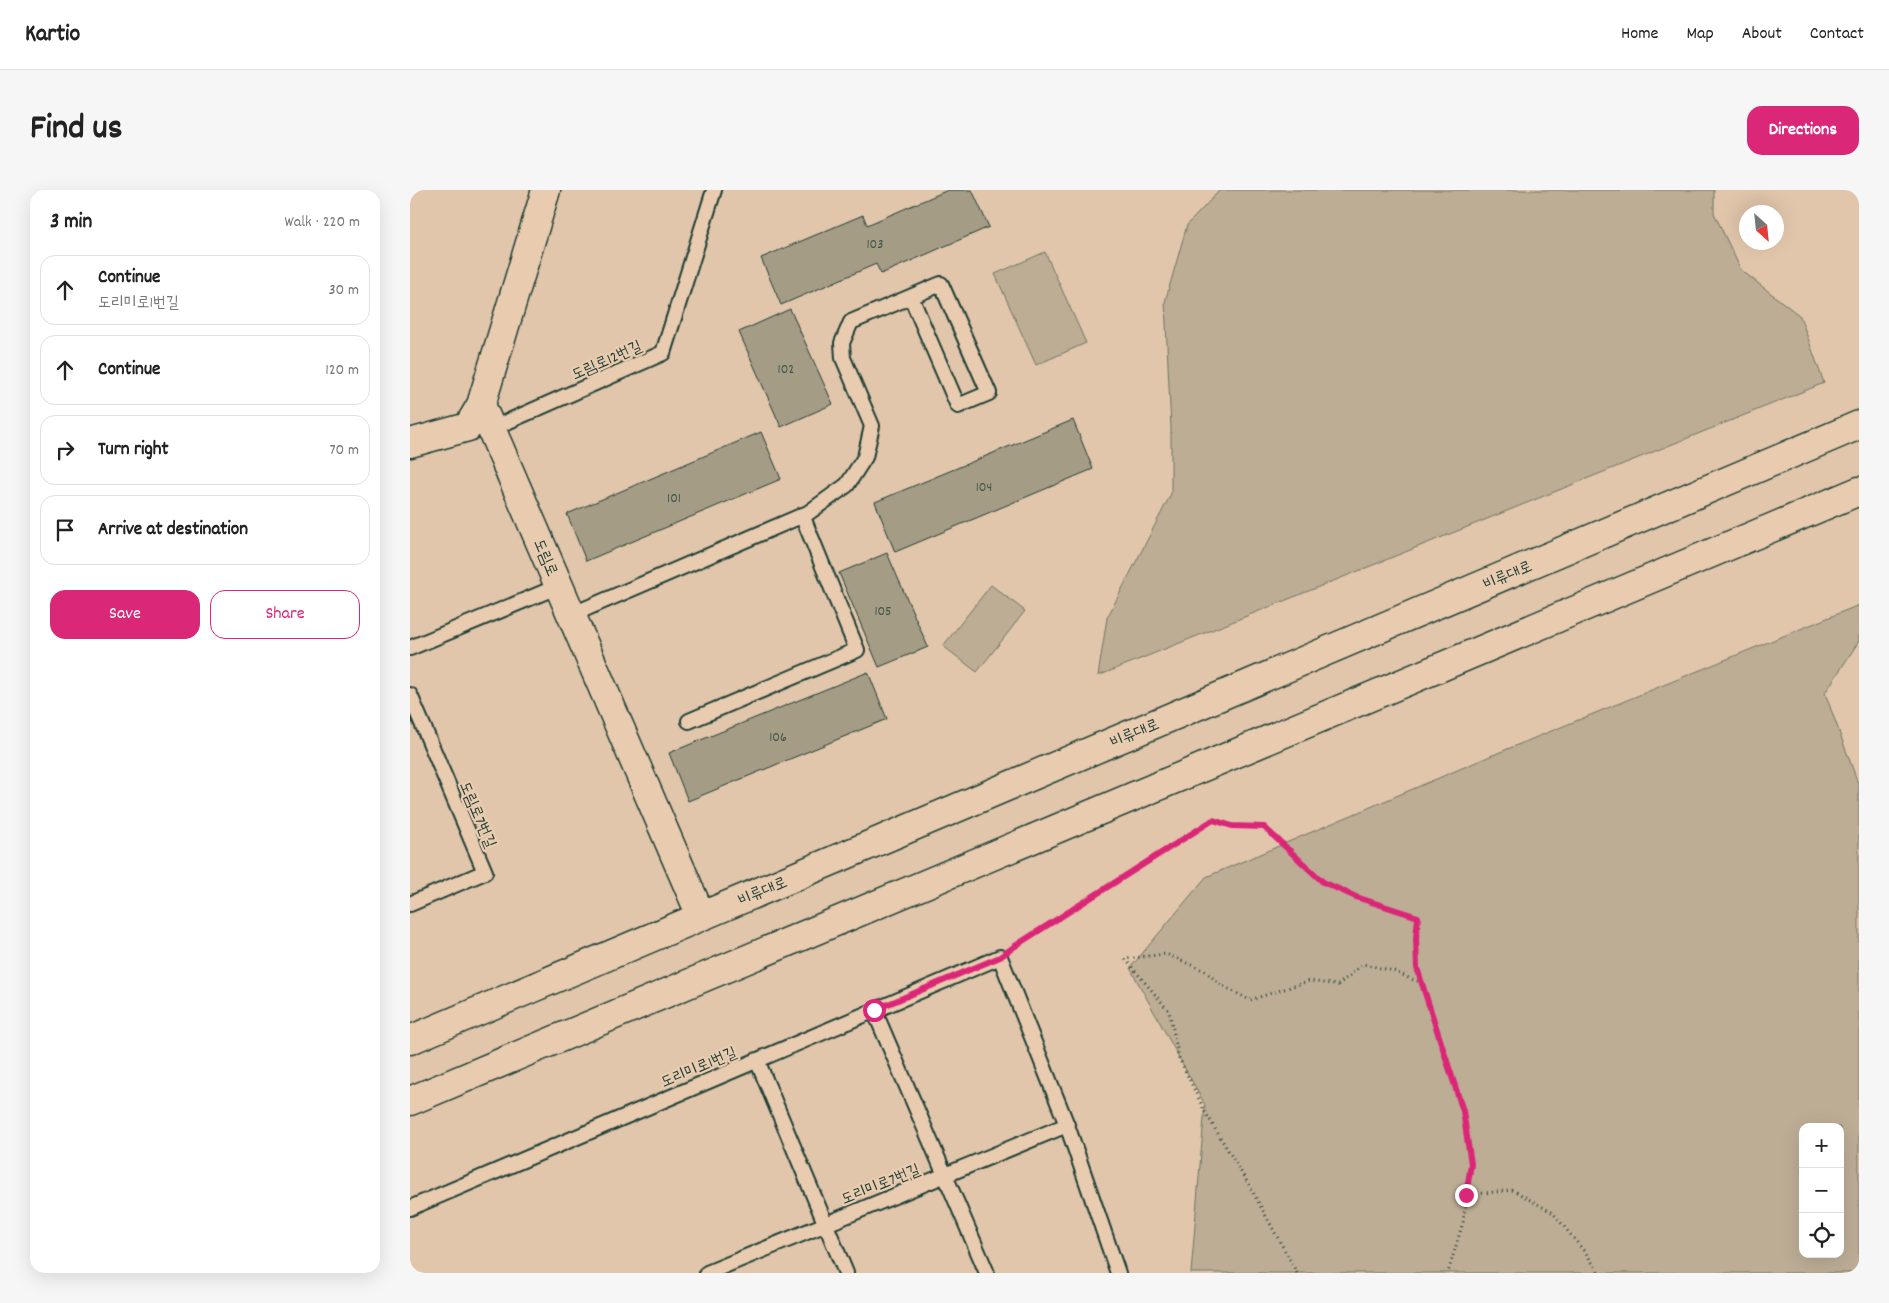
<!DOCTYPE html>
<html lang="en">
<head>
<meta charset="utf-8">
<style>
  :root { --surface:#fff; --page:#f6f6f6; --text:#222; --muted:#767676; --line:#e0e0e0; --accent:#db2777 }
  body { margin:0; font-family:Dekko,"Poor Story",sans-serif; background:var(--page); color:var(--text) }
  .controls { position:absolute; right:15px; bottom:15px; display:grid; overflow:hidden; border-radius:10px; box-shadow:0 5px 20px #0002 }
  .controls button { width:45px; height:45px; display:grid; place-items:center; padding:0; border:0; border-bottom:1px solid var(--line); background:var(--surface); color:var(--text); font:25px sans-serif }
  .compass { position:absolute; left:1329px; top:15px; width:45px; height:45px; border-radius:50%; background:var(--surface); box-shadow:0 5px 20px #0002; rotate:153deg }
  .stop { position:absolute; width:15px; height:15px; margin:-11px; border:4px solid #db2777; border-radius:50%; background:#fff }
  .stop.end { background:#db2777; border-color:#fff; box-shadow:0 1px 5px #0008 }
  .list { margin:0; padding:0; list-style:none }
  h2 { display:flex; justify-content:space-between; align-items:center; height:65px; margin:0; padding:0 20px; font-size:21px }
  h2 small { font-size:16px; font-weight:400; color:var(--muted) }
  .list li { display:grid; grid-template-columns:32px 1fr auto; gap:15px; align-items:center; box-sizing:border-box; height:70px; margin:0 10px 10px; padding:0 10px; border:1px solid var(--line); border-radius:15px }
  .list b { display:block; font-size:19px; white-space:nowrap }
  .list p { margin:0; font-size:16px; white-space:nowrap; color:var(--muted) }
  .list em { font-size:16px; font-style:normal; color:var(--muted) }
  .actions { display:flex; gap:10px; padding:15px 20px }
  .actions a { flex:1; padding:11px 0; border:1px solid var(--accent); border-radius:15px; text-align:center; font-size:18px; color:var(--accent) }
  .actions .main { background:var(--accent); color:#fff }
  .icon { flex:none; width:28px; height:28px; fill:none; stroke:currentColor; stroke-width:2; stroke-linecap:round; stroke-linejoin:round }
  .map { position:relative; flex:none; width:1449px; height:1083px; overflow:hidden; border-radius:15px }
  header { display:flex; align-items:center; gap:30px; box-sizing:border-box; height:70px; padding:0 25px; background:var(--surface); border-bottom:1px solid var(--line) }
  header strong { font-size:24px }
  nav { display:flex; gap:28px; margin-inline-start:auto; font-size:18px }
  .intro { display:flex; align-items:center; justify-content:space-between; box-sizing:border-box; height:120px; padding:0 30px }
  h1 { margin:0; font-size:35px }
  .button { padding:12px 22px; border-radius:15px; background:var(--accent); color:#fff; font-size:18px; font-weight:700 }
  main { display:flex; gap:30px; padding:0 30px }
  aside { flex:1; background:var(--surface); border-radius:15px; box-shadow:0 5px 20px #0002 }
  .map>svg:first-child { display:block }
  .green { fill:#bdad95; stroke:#6e7564; fill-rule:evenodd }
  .building { fill:#a59c86; stroke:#1f3d34 }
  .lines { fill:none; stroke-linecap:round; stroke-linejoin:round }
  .lane-casing { stroke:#1f3d34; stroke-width:18 }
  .street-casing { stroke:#1f3d34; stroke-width:31 }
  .secondary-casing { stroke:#1f3d34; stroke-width:31 }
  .path { stroke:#1f3d34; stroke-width:3; stroke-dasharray:1 4; stroke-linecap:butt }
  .lane { stroke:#e9ccb0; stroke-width:14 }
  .street { stroke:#e9ccb0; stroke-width:28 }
  .secondary { stroke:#e9ccb0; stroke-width:28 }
  .route { stroke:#db2777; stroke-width:6 }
  .labels { text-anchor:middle; stroke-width:4.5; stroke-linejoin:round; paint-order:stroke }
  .number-label { font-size:14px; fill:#405548 }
  .street-label { font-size:16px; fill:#1f3d34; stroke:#e9ccb0 }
</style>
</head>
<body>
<header>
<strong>Kartio</strong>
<nav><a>Home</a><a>Map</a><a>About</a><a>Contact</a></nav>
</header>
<div class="intro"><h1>Find us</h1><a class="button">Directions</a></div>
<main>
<aside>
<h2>3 min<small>Walk · 220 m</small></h2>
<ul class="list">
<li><svg class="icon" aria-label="ahead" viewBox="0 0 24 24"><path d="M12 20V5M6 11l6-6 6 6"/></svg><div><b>Continue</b><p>도리미로1번길</p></div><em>30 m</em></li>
<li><svg class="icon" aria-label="ahead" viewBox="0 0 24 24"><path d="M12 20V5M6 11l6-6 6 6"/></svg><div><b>Continue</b></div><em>120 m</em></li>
<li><svg class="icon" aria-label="right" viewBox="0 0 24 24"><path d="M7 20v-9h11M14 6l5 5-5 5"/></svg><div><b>Turn right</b></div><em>70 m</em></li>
<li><svg class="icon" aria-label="arrive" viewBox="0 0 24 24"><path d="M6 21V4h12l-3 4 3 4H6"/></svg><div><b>Arrive at destination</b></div></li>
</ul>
<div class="actions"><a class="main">Save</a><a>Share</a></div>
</aside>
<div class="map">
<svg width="1449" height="1083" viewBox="0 0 1449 1083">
  <rect width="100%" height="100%" fill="#e1c6ab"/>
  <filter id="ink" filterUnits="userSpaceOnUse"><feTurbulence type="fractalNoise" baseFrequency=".02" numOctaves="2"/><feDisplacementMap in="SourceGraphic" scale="10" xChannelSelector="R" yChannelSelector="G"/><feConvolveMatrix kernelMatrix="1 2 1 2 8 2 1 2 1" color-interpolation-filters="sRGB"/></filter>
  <g filter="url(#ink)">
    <path class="green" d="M 810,0 L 1304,0 L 1304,23 L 1331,80 L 1390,126 L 1414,193 L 688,486 L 697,428 L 761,304 L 761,238 L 755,112 L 777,35 Z
      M 635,62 L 676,153 L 626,175 L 585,84 Z
      M 581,395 L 615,421 L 567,482 L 533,456 Z
      M 1449,415 L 1449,451 L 1415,503 L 1449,596 L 1449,1083 L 781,1083 L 795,915 L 720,778 L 796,687 L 1078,567 ZM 1393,937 L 1430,937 L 1430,1064 L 1393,1064 Z"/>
    <path class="building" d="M 538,0 L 562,0 L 579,37 L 471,84 L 466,74 L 371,115 L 351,68 L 453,25 L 457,35 Z
      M 380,119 L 423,214 L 371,237 L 329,142 Z
      M 663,230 L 683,279 L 485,362 L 465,312 Z
      M 351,242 L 371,289 L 176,371 L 157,324 Z
      M 477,363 L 518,457 L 469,477 L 429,383 Z
      M 458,482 L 477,529 L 278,611 L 259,563 Z"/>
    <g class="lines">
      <g class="lane-casing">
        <path id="lane" d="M 81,239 L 253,163 L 304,0
          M 161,425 L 398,323 L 437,295 L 455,267 L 462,236 L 433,168 L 432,153 L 441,132 L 531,94 L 579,203 L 548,216 L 501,107
          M 0,458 L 149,396
          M 0,505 L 75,682 L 0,714
          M 279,531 L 447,460 L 392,325
          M 464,820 L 577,1083
          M 347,870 L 436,1083
          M 0,1018 L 590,767 L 657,935 L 708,1083
          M 297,1083 L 657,935"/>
      </g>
      <g class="street-casing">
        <path id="street" d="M 71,215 L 291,726
          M 0,253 L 58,237 L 71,215 L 136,0"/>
      </g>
      <g class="secondary-casing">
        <path id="secondary" d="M 0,850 L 1449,235
          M 0,911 L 1449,301"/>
      </g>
      <path class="path" d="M 607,755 L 803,629 L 822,636 L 854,637 L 881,660 L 896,677 L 913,691 L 946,707 L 1008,727 L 1006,748 L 1007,778 L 1053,921 L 1061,974 L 1053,1032 L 1038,1083
        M 1057,1005 L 1103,1000 L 1143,1023 L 1178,1066 L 1189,1083
        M 887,1083 L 839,995 L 795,922 L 769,868 L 759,821 L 715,769 L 756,764 L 795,781 L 811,795 L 840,810 L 899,791 L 928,795 L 953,774 L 984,781 L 1003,790 L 1012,792"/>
      <use href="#lane" class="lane"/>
      <use href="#street" class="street"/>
      <use href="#secondary" class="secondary"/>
    </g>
  </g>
  <g class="lines" filter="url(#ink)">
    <path class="route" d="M 464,820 L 590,767 L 608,754 L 803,630 L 822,636 L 854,637 L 913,692 L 946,707 L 1008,727 L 1006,748 L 1007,778 L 1053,921 L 1061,974 L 1056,1005"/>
  </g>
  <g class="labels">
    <g class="number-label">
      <text x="465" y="58">103</text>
      <text x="376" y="183">102</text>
      <text x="574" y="301">104</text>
      <text x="264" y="312">101</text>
      <text x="473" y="425">105</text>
      <text x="368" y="551">106</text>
    </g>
    <g class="street-label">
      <text transform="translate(196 169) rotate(-24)" y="6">도림로12번길</text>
      <text transform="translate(137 367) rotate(67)" y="6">도림로</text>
      <text transform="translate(1097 384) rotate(-23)" y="6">비류대로</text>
      <text transform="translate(724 542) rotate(-23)" y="6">비류대로</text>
      <text transform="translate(69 624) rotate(67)" y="6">도림로7번길</text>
      <text transform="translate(352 700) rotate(-23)" y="6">비류대로</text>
      <text transform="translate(288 876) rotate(-23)" y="6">도리미로1번길</text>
      <text transform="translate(470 993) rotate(-22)" y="6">도리미로7번길</text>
    </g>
  </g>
</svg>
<div class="controls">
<button>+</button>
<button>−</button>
<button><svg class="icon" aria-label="locate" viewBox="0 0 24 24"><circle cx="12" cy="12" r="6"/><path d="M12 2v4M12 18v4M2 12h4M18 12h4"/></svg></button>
</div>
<svg class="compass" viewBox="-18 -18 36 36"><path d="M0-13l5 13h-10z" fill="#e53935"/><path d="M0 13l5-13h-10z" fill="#767676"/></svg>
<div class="stop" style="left:464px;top:820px"></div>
<div class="stop end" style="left:1056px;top:1005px"></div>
</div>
</main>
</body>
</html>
